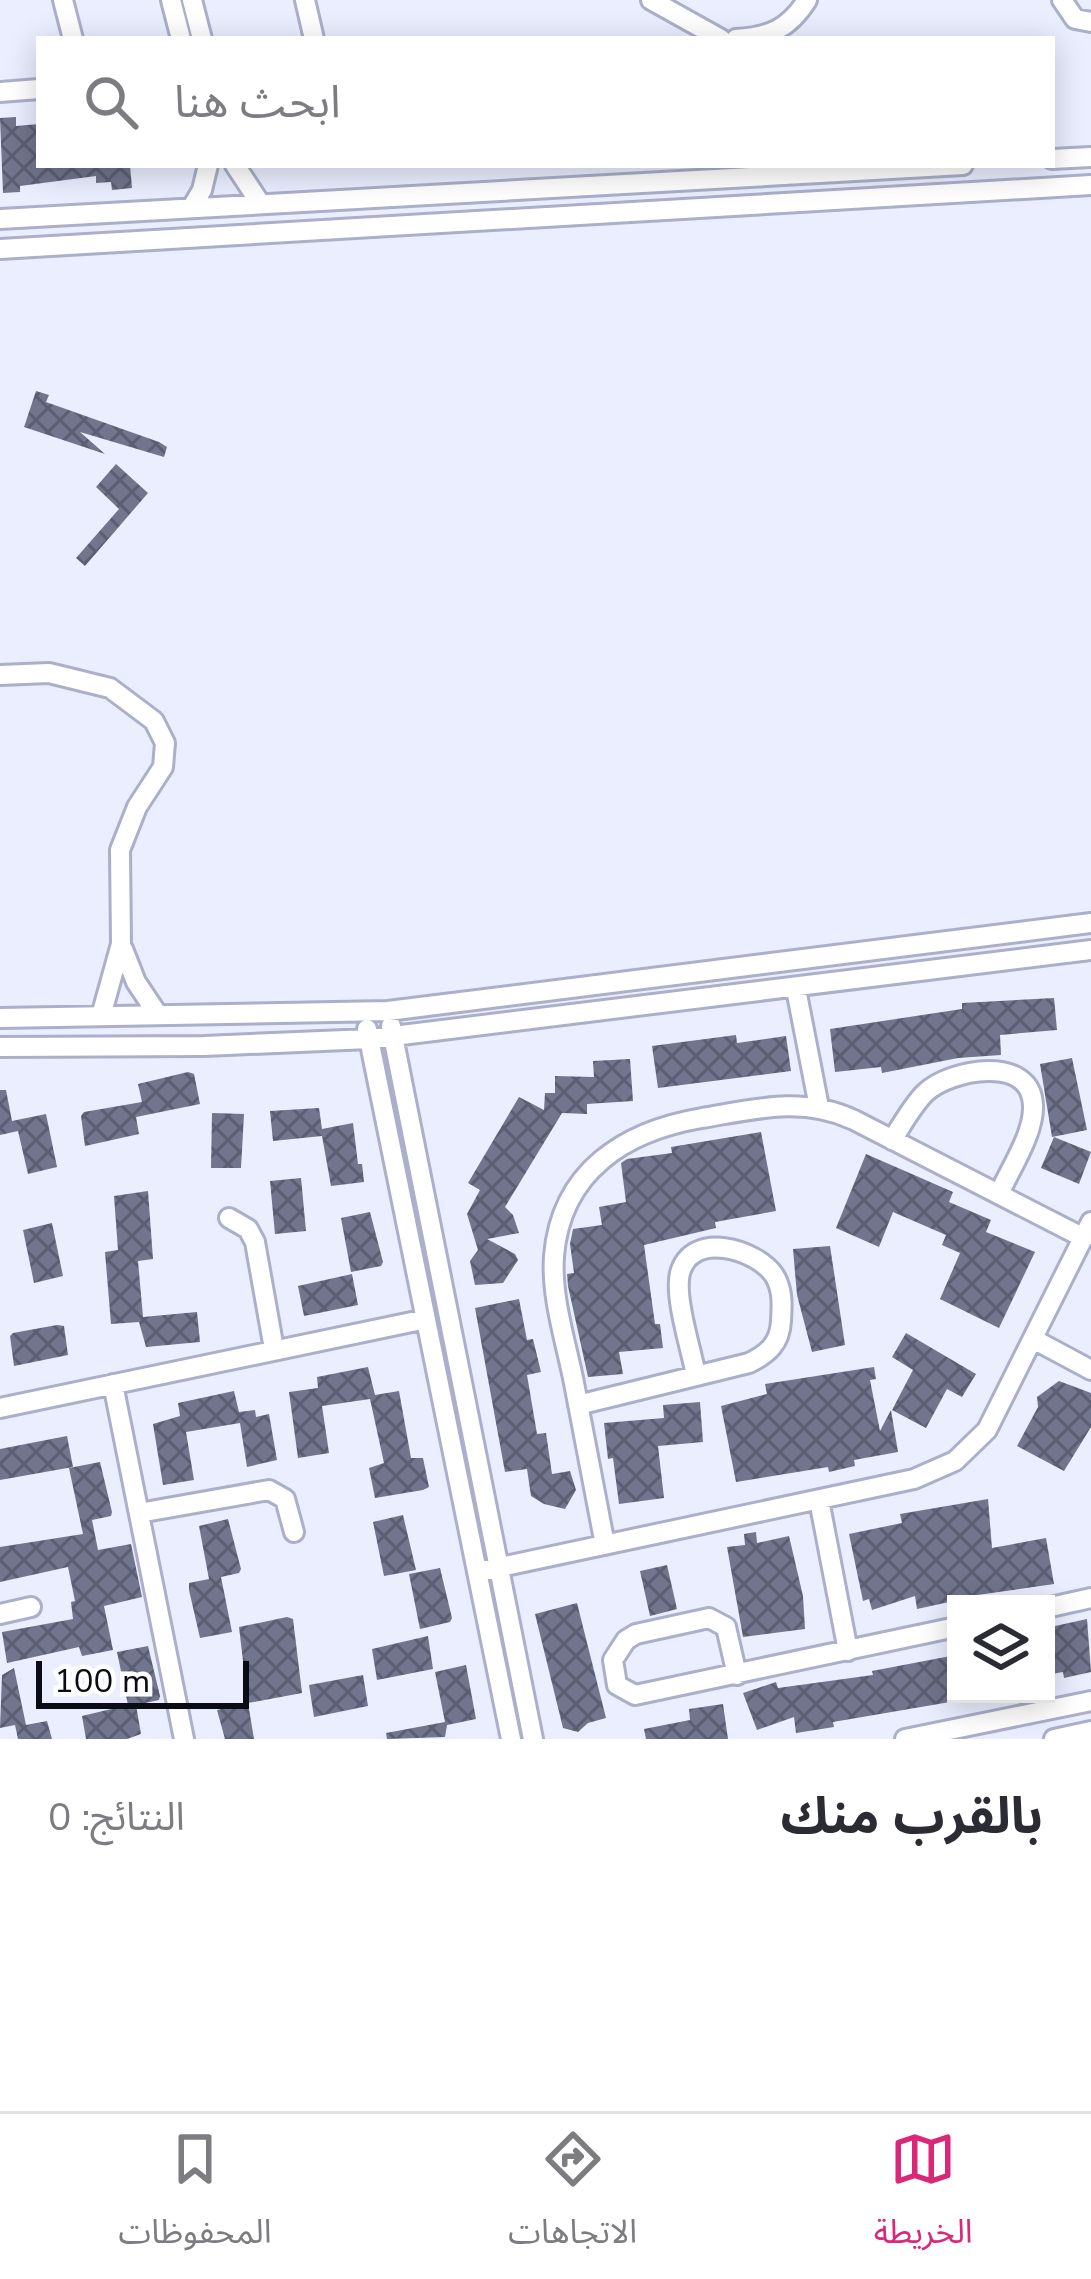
<!DOCTYPE html>
<html lang="ar">
<head>
<meta charset="utf-8">
<style>
  :root { --surface:#fff; --page:#f7f7f7; --text:#2b2b33; --muted:#7c7c81; --line:#e1e1e2; --accent:#db2777 }
  body { margin:0; font-family:"Nunito Sans","Noto Sans Arabic",sans-serif; background:var(--page); color:var(--text); direction:rtl }
  .controls { position:absolute; right:36px; bottom:36px; display:grid; overflow:hidden; border-radius:0px; box-shadow:0 6px 30px #0003 }
  .controls button { width:108px; height:108px; display:grid; place-items:center; padding:0; border:0; border-bottom:3px solid var(--line); background:var(--surface); color:var(--text); font:60px sans-serif }
  .scale { position:absolute; left:36px; bottom:30px; width:213px; box-sizing:border-box; padding-left:12px; border:6px solid #0a0b14; border-top:0; font-size:33px; line-height:42px; white-space:nowrap; color:#0a0b14; -webkit-text-stroke:9px #fff; paint-order:stroke }
  .list { margin:0; padding:0; list-style:none }
  h2 { display:flex; justify-content:space-between; align-items:center; height:156px; margin:0; padding:0 48px; font-size:51px }
  h2 small { font-size:39px; font-weight:400; color:var(--muted) }
  .icon { flex:none; width:66px; height:66px; fill:none; stroke:currentColor; stroke-width:2; stroke-linecap:round; stroke-linejoin:round }
  .map { position:relative; flex:none; width:1091px; height:1739px; overflow:hidden; direction:ltr }
  .search { position:absolute; background:var(--surface); box-shadow:0 6px 30px #0003; left:36px; right:36px; top:36px; height:132px; display:flex; align-items:center; gap:30px; box-sizing:border-box; padding:0 42px; border-radius:0px; color:var(--muted); font-size:45px }
  .sheet { height:372px; background:var(--surface) }
  nav { display:flex; justify-content:space-around; align-items:center; box-sizing:border-box; height:168px; border-top:3px solid var(--line); background:var(--surface); font-size:33px; color:var(--muted) }
  nav a { display:grid; justify-items:center; gap:6px }
  nav .on { color:var(--accent) }
  .map>svg:first-child { display:block }
  .building { fill:url(#building-cross-hatch) }
  .lines { fill:none; stroke-linecap:round; stroke-linejoin:round }
  .minor-casing { stroke:#abafc9; stroke-width:24 }
  .minor { stroke:#fff; stroke-width:18 }
</style>
</head>
<body>
<div class="map">
<svg width="1091" height="1739" viewBox="0 0 1091 1739">
  <defs>
    <pattern id="building-cross-hatch" width="8" height="8" patternUnits="userSpaceOnUse" patternTransform="scale(3)"><rect width="8" height="8" fill="#71758d"/><path d="M0 0l8 8M0 8l8-8" fill="none" stroke="#5b5e72"/></pattern>
  </defs>
  <rect width="100%" height="100%" fill="#ebeeff"/>
  <path class="building" d="M 16,117 L 16,126 L 39,124 L 37,165 L 130,165 L 132,188 L 112,190 L 111,182 L 96,183 L 96,176 L 20,186 L 20,192 L 3,193 L 0,118 Z
    M 36,391 L 49,395 L 46,402 L 159,442 L 167,447 L 164,457 L 80,432 L 105,454 L 24,427 Z
    M 116,464 L 148,493 L 85,566 L 76,558 L 119,509 L 96,487 Z
    M 1054,998 L 1057,1030 L 1000,1035 L 1001,1055 L 958,1058 L 882,1073 L 881,1067 L 835,1072 L 830,1029 L 962,1009 L 962,1003 Z
    M 736,1035 L 737,1043 L 786,1036 L 791,1071 L 658,1088 L 652,1046 Z
    M 1072,1058 L 1087,1130 L 1052,1137 L 1040,1064 Z
    M 630,1059 L 633,1101 L 587,1104 L 587,1114 L 562,1113 L 505,1207 L 513,1215 L 519,1233 L 487,1239 L 515,1254 L 518,1260 L 503,1283 L 475,1285 L 470,1261 L 478,1250 L 467,1214 L 480,1190 L 468,1183 L 519,1097 L 544,1110 L 545,1093 L 555,1093 L 555,1076 L 594,1077 L 593,1061 Z
    M 188,1072 L 194,1074 L 200,1104 L 136,1117 L 139,1134 L 85,1146 L 81,1116 L 84,1112 L 142,1102 L 138,1084 Z
    M 0,1090 L 6,1090 L 12,1121 L 46,1114 L 57,1167 L 28,1174 L 18,1131 L 0,1135 Z
    M 319,1108 L 322,1129 L 353,1123 L 358,1164 L 362,1164 L 364,1182 L 331,1186 L 322,1136 L 273,1141 L 270,1111 Z
    M 212,1113 L 244,1114 L 241,1168 L 211,1168 Z
    M 761,1132 L 776,1211 L 715,1222 L 716,1228 L 644,1245 L 655,1324 L 660,1324 L 663,1348 L 619,1352 L 623,1374 L 588,1377 L 568,1286 L 567,1274 L 574,1273 L 570,1244 L 573,1229 L 602,1225 L 599,1207 L 626,1202 L 621,1163 L 627,1159 L 672,1153 L 671,1147 Z
    M 1054,1137 L 1091,1152 L 1079,1184 L 1041,1168 Z
    M 866,1154 L 953,1192 L 949,1202 L 991,1220 L 986,1232 L 1035,1252 L 999,1328 L 940,1299 L 960,1253 L 942,1245 L 946,1235 L 893,1212 L 879,1247 L 836,1228 Z
    M 301,1178 L 306,1231 L 275,1234 L 270,1181 Z
    M 148,1191 L 153,1259 L 138,1261 L 143,1317 L 197,1312 L 200,1342 L 146,1347 L 139,1322 L 111,1324 L 105,1252 L 118,1250 L 114,1196 Z
    M 370,1212 L 383,1262 L 381,1266 L 351,1272 L 341,1218 Z
    M 52,1223 L 63,1276 L 34,1283 L 23,1230 Z
    M 830,1246 L 845,1345 L 812,1352 L 797,1295 L 793,1249 Z
    M 352,1274 L 358,1305 L 304,1316 L 298,1286 Z
    M 519,1299 L 527,1340 L 533,1339 L 541,1372 L 527,1375 L 537,1434 L 546,1433 L 552,1474 L 570,1471 L 576,1490 L 565,1509 L 544,1504 L 531,1496 L 527,1469 L 505,1472 L 475,1308 Z
    M 57,1325 L 64,1326 L 68,1355 L 14,1366 L 10,1336 L 13,1333 Z
    M 906,1333 L 976,1374 L 962,1397 L 947,1389 L 926,1428 L 892,1410 L 913,1370 L 892,1357 Z
    M 368,1367 L 375,1395 L 399,1391 L 411,1458 L 423,1458 L 429,1487 L 423,1490 L 375,1498 L 369,1468 L 384,1463 L 370,1399 L 322,1406 L 329,1453 L 298,1458 L 289,1392 L 318,1388 L 317,1377 Z
    M 874,1367 L 876,1379 L 870,1380 L 880,1431 L 891,1410 L 898,1452 L 854,1460 L 855,1466 L 829,1472 L 828,1467 L 736,1482 L 721,1406 L 767,1394 L 765,1384 Z
    M 1059,1381 L 1091,1393 L 1091,1427 L 1064,1471 L 1017,1446 L 1038,1407 L 1037,1397 Z
    M 234,1391 L 239,1412 L 255,1410 L 256,1417 L 269,1414 L 277,1460 L 247,1467 L 240,1423 L 186,1432 L 194,1480 L 163,1485 L 153,1424 L 180,1416 L 178,1403 Z
    M 700,1402 L 703,1442 L 658,1446 L 664,1498 L 619,1504 L 613,1458 L 608,1459 L 604,1423 L 664,1418 L 663,1405 Z
    M 67,1436 L 73,1467 L 0,1480 L 0,1449 Z
    M 100,1462 L 112,1512 L 111,1516 L 92,1520 L 98,1550 L 131,1544 L 142,1597 L 104,1606 L 113,1650 L 82,1656 L 79,1647 L 7,1663 L 2,1632 L 73,1619 L 71,1602 L 75,1601 L 68,1567 L 0,1582 L 0,1547 L 83,1534 L 69,1468 Z
    M 988,1499 L 992,1548 L 1046,1538 L 1054,1584 L 949,1599 L 949,1602 L 917,1609 L 915,1596 L 872,1610 L 869,1599 L 863,1601 L 849,1534 L 902,1523 L 900,1514 Z
    M 403,1515 L 416,1570 L 384,1576 L 373,1522 Z
    M 228,1519 L 241,1569 L 239,1573 L 221,1577 L 232,1632 L 200,1638 L 189,1590 L 189,1583 L 209,1579 L 199,1526 Z
    M 756,1532 L 757,1543 L 789,1536 L 803,1596 L 805,1629 L 743,1637 L 727,1547 L 745,1545 L 744,1534 Z
    M 667,1565 L 677,1609 L 650,1616 L 640,1571 Z
    M 440,1568 L 452,1618 L 450,1622 L 420,1629 L 409,1574 Z
    M 577,1603 L 606,1718 L 588,1723 L 578,1732 L 563,1728 L 535,1614 Z
    M 287,1617 L 293,1619 L 302,1693 L 248,1703 L 254,1739 L 225,1739 L 217,1710 L 248,1703 L 239,1627 Z
    M 1087,1619 L 1091,1672 L 1064,1678 L 1063,1672 L 1046,1675 L 1046,1628 Z
    M 428,1636 L 433,1669 L 377,1680 L 372,1649 Z
    M 148,1646 L 160,1696 L 159,1700 L 136,1705 L 141,1734 L 127,1739 L 86,1739 L 82,1716 L 128,1705 L 117,1652 Z
    M 956,1655 L 956,1701 L 833,1722 L 834,1727 L 796,1733 L 794,1717 L 757,1730 L 743,1693 L 776,1682 L 778,1688 L 873,1675 L 872,1671 Z
    M 466,1665 L 476,1719 L 447,1725 L 445,1737 L 387,1739 L 386,1733 L 445,1722 L 435,1672 Z
    M 14,1668 L 26,1725 L 47,1721 L 52,1739 L 18,1739 L 15,1725 L 0,1728 L 2,1675 Z
    M 363,1675 L 368,1706 L 314,1717 L 309,1685 Z
    M 723,1704 L 728,1739 L 646,1739 L 644,1729 L 690,1720 L 689,1709 Z"/>
  <g class="lines">
    <g class="minor-casing">
      <path id="minor" d="M 63,0 L 73,39
        M 171,0 L 181,39
        M 192,0 L 202,39
        M 305,0 L 314,39
        M 651,0 L 721,39
        M 1062,0 L 1075,19 L 1091,22
        M 736,39 C 769,37 789,29 807,0
        M 0,92 L 39,89
        M 1052,159 L 1091,157
        M 235,165 L 260,203
        M 192,207 L 202,190 L 208,165
        M 0,219 L 963,165
        M 0,249 L 1091,185
        M 0,675 L 49,673 L 110,688 L 154,721 L 165,743 L 163,767 L 137,807 L 120,850 L 121,944 L 101,1016
        M 123,949 L 136,982 L 158,1015
        M 796,989 L 819,1107
        M 0,1018 L 388,1011 L 1091,923
        M 391,1026 L 533,1739
        M 367,1029 L 511,1739
        M 0,1047 L 204,1046 L 369,1039 L 1091,950
        M 892,1140 C 902,1125 912,1106 925,1093 C 950,1069 1032,1054 1033,1106 C 1034,1134 1010,1169 999,1194
        M 229,1218 L 248,1229 L 255,1242 L 274,1349
        M 1033,1339 L 1091,1370
        M 113,1384 L 184,1739
        M 578,1405 L 749,1363 C 768,1354 780,1343 781,1321 C 782,1305 783,1289 774,1275 C 756,1249 692,1230 680,1273 C 674,1297 691,1349 696,1375
        M 0,1408 L 426,1319
        M 819,1500 L 848,1651
        M 139,1513 L 269,1490 L 285,1499 L 294,1532
        M 605,1545 C 595,1491 584,1437 574,1383 C 566,1342 551,1298 554,1256 C 561,1171 625,1131 702,1118 C 755,1109 803,1096 854,1120 L 1084,1238
        M 477,1572 L 914,1479 L 955,1461 L 987,1430 L 1091,1222
        M 1046,1608 L 1091,1598
        M 0,1614 L 31,1607
        M 737,1675 L 726,1627 L 709,1618 L 636,1634 L 626,1640 L 613,1660 L 617,1685 L 635,1695 L 956,1627
        M 905,1739 L 1091,1701
        M 1054,1739 L 1091,1731"/>
    </g>
    <use href="#minor" class="minor"/>
  </g>
</svg>
<div class="controls">
<button><svg class="icon" aria-label="layers" viewBox="0 0 24 24"><path d="M12 4l9 5-9 5-9-5zM3 14l9 5 9-5"/></svg></button>
</div>
<div class="scale">100 m</div>
<div class="search"><svg class="icon" aria-label="search" viewBox="0 0 24 24"><circle cx="10" cy="10" r="6"/><path d="M15 15l6 6"/></svg>ابحث هنا</div>
</div>
<section class="sheet">
<h2>بالقرب منك<small>النتائج: 0</small></h2>
<ul class="list">
</ul>
</section>
<nav>
<a class="on"><svg class="icon" aria-label="map" viewBox="0 0 24 24"><path d="M3 6l6-2 6 2 6-2v14l-6 2-6-2-6 2zM9 4v14M15 6v14"/></svg>الخريطة</a>
<a><svg class="icon" aria-label="directions" viewBox="0 0 24 24"><path d="M12 3l9 9-9 9-9-9zM9 14v-3h6M13 9l2 2-2 2"/></svg>الاتجاهات</a>
<a><svg class="icon" aria-label="saved" viewBox="0 0 24 24"><path d="M7 4h10v16l-5-4-5 4z"/></svg>المحفوظات</a>
</nav>
</body>
</html>
